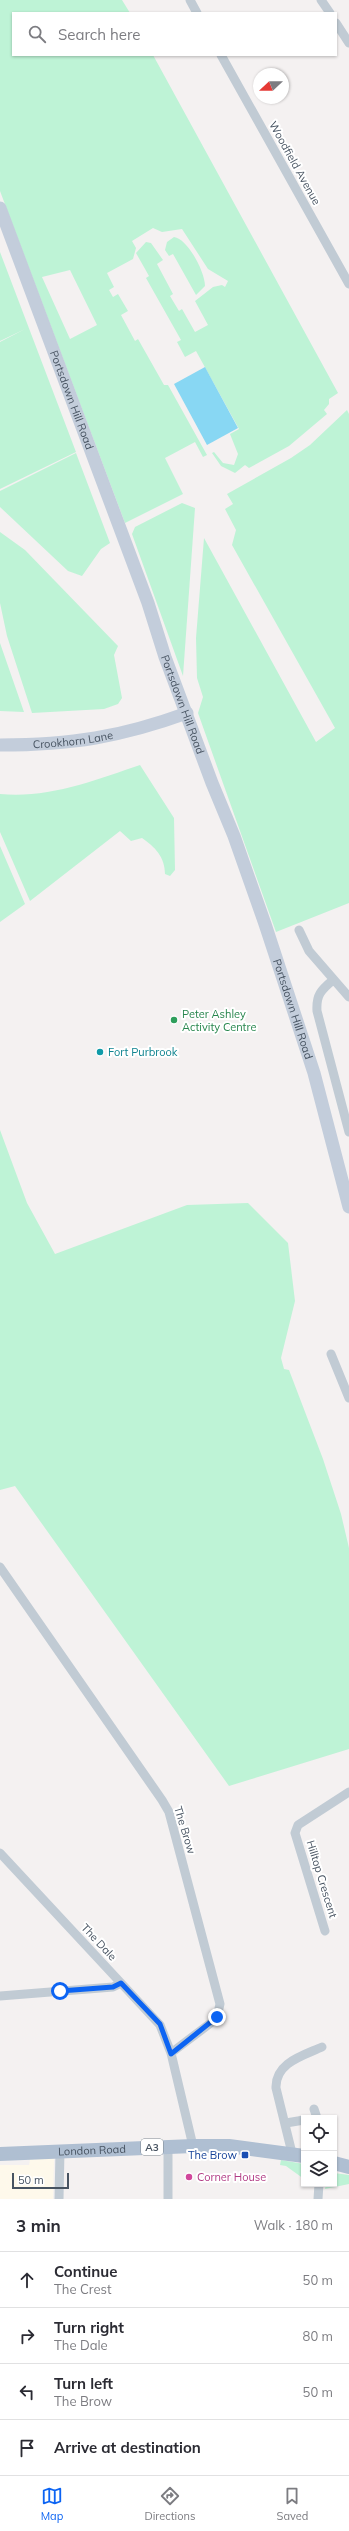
<!DOCTYPE html>
<html lang="en">
<head>
<meta charset="utf-8">
<style>
  :root { --surface:#fff; --page:#f2f2f3; --text:#2b2b33; --muted:#7c7c81; --line:#e1e1e2; --accent:#0c64f3 }
  body { margin:0; font-family:Mulish,sans-serif; background:var(--page); color:var(--text) }
  .controls { position:absolute; right:12px; bottom:12px; display:grid; overflow:hidden; border-radius:0px; box-shadow:0 1px 3px #0004 }
  .controls button { width:36px; height:36px; display:grid; place-items:center; padding:0; border:0; border-bottom:1px solid var(--line); background:var(--surface); color:var(--text); font:20px sans-serif }
  .compass { position:absolute; left:253px; top:68px; width:36px; height:36px; border-radius:50%; background:var(--surface); box-shadow:0 1px 3px #0004; rotate:248deg }
  .scale { position:absolute; left:12px; bottom:10px; width:57px; box-sizing:border-box; padding-left:4px; border:2px solid #475361; border-top:0; font-size:11px; line-height:14px; white-space:nowrap; color:#475361; -webkit-text-stroke:3px #fff; paint-order:stroke }
  .stop { position:absolute; width:12px; height:12px; margin:-9px; border:3px solid #0c64f3; border-radius:50%; background:#fff }
  .stop.end { background:#0c64f3; border-color:#fff; box-shadow:0 1px 4px #0008 }
  .list { margin:0; padding:0; list-style:none }
  h2 { display:flex; justify-content:space-between; align-items:center; height:52px; margin:0; padding:0 16px; font-size:17px }
  h2 small { font-size:13px; font-weight:400; color:var(--muted) }
  .list li { display:grid; grid-template-columns:26px 1fr auto; gap:12px; align-items:center; box-sizing:border-box; height:56px; padding:0 16px; border-top:1px solid var(--line) }
  .list b { display:block; font-size:15px; white-space:nowrap }
  .list p { margin:0; font-size:13px; white-space:nowrap; color:var(--muted) }
  .list em { font-size:13px; font-style:normal; color:var(--muted) }
  .icon { flex:none; width:22px; height:22px; fill:none; stroke:currentColor; stroke-width:2; stroke-linecap:round; stroke-linejoin:round }
  .map { position:relative; flex:none; width:349px; height:2199px; overflow:hidden }
  .search { position:absolute; background:var(--surface); box-shadow:0 1px 3px #0004; left:12px; right:12px; top:12px; height:44px; display:flex; align-items:center; gap:10px; box-sizing:border-box; padding:0 14px; border-radius:0px; color:var(--muted); font-size:15px }
  .sheet { height:276px; background:var(--surface) }
  nav { display:flex; justify-content:space-around; align-items:center; box-sizing:border-box; height:56px; border-top:1px solid var(--line); background:var(--surface); font-size:11px; color:var(--muted) }
  nav a { display:grid; justify-items:center; gap:2px }
  nav .on { color:var(--accent) }
  .map>svg:first-child { display:block }
  .commercial { fill:#fef9eb }
  .green { fill:#bef3d6; fill-rule:evenodd }
  .water { fill:#88d7f3 }
  .lines { fill:none; stroke-linecap:round; stroke-linejoin:round }
  .street { stroke:#c1cbd4; stroke-width:9 }
  .secondary { stroke:#c3cddb; stroke-width:13 }
  .primary { stroke:#afbfd2; stroke-width:14 }
  .route { stroke:#0c64f3; stroke-width:5 }
  .leisure-dot { fill:#2e9e5b; stroke:#fff; stroke-width:1.5 }
  .culture-dot { fill:#0f9aa8; stroke:#fff; stroke-width:1.5 }
  .transit-dot { fill:#1a4fb4; stroke:#fff; stroke-width:1.5 }
  .hotel-dot { fill:#d1479c; stroke:#fff; stroke-width:1.5 }
  .labels { text-anchor:middle; stroke-width:4; stroke-linejoin:round; paint-order:stroke }
  .shield { fill:#fff; stroke:#7e8790; stroke-width:1 }
  .shield-label { font-size:10px; font-weight:bold; fill:#475361 }
  .street-label { font-size:11px; fill:#475361; stroke:#fff }
  .leisure-label { font-size:11px; fill:#27864d; stroke:#fff; text-anchor:start }
  .culture-label { font-size:11px; fill:#0d838f; stroke:#fff; text-anchor:start }
  .transit-label { font-size:11px; fill:#164399; stroke:#fff; text-anchor:end }
  .hotel-label { font-size:11px; fill:#b23c85; stroke:#fff; text-anchor:start }
</style>
</head>
<body>
<div class="map">
<svg width="349" height="2199" viewBox="0 0 349 2199">
  <rect width="100%" height="100%" fill="#f4f1f1"/>
  <path class="commercial" d="M 30,2159 L 54,2159 L 53,2199 L 0,2199 L 0,2165 L 29,2165 Z"/>
  <path class="green" d="M 0,0 L 122,0 L 130,13 L 13,13 L 13,55 L 153,55 L 338,393 L 329,399 L 329,404 L 324,410 L 327,414 L 289,446 L 249,468 L 245,465 L 235,473 L 221,466 L 212,453 L 214,452 L 223,463 L 234,465 L 238,454 L 230,434 L 239,429 L 196,351 L 185,357 L 177,342 L 181,340 L 146,278 L 149,276 L 136,253 L 146,242 L 151,243 L 163,260 L 157,264 L 173,294 L 170,296 L 179,311 L 182,309 L 195,332 L 208,325 L 195,301 L 213,287 L 222,285 L 225,287 L 228,281 L 208,269 L 182,229 L 162,232 L 153,228 L 132,241 L 136,248 L 133,259 L 107,273 L 114,287 L 109,290 L 113,297 L 118,294 L 128,311 L 121,315 L 135,341 L 138,339 L 164,385 L 168,385 L 207,455 L 203,457 L 195,442 L 165,458 L 183,494 L 125,523 L 0,191 ZM 70,270 L 97,325 L 70,339 L 42,277 Z
    M 174,237 C 188,239 205,272 205,286 L 196,295 L 173,254 L 169,256 L 165,250 L 167,242 Z
    M 0,252 L 76,452 L 0,489 L 0,342 L 25,329 L 0,341 Z
    M 347,410 L 349,414 L 349,903 L 276,932 L 198,713 L 203,697 L 197,678 L 196,638 L 204,538 L 316,742 L 335,728 L 232,545 L 236,530 L 225,509 L 233,504 L 227,494 L 291,458 L 310,445 Z
    M 76,453 L 110,543 L 101,549 L 82,576 L 68,571 L 0,507 L 0,491 Z
    M 182,503 L 195,508 L 183,676 L 132,534 L 135,527 Z
    M 0,532 L 25,550 L 118,646 L 114,655 L 122,698 L 118,704 L 104,709 L 32,713 L 7,636 L 0,603 Z
    M 0,643 L 24,712 L 0,711 Z
    M 140,765 L 174,818 L 175,870 L 170,876 L 165,874 C 165,857 155,847 142,838 L 131,841 L 120,831 L 30,901 L 0,832 L 0,794 C 47,799 96,780 140,765 Z
    M 0,846 L 25,904 L 0,922 Z
    M 0,1130 L 27,1203 L 55,1254 L 187,1205 L 248,1203 L 288,1243 L 295,1301 L 281,1358 L 284,1369 L 289,1370 L 323,1459 L 341,1514 L 349,1548 L 349,1749 L 229,1786 L 15,1486 L 0,1490 Z
    M 281,2160 L 304,2164 L 304,2179 L 286,2166 L 280,2165 Z
    M 334,2173 L 349,2175 L 349,2184 L 325,2189 L 326,2184 L 334,2184 Z"/>
  <path class="water" d="M 205,367 L 238,428 L 207,445 L 174,384 Z"/>
  <g class="lines">
    <path class="street" d="M 190,0 L 197,13
      M 321,0 L 330,13
      M 336,23 L 349,43
      M 221,55 L 349,284
      M 299,930 L 309,951 L 349,997
      M 333,980 C 321,990 316,995 317,1011 L 349,1132
      M 331,1354 L 349,1398
      M 0,1567 L 162,1800 L 169,1812 L 220,2004 L 217,2017 L 212,2022 L 171,2053
      M 0,1853 L 160,2025 L 171,2053 L 193,2146
      M 325,1931 L 295,1833 L 298,1825 L 349,1792
      M 0,1996 L 113,1987 L 121,1983
      M 314,2109 L 317,2118
      M 286,2123 L 304,2120
      M 292,2153 L 276,2088 C 275,2063 302,2056 322,2047
      M 59,2199 L 60,2151
      M 168,2199 L 168,2147
      M 318,2199 L 319,2184"/>
    <g class="secondary">
      <path id="s1" d="M 0,208 L 148,603 L 165,657 L 212,783 L 234,836 L 265,924 L 314,1073 L 349,1207"/>
      <path id="s2" d="M 0,745 C 71,745 121,737 187,713"/>
    </g>
    <g class="primary">
      <path id="s3" d="M 0,2154 L 193,2146 L 229,2146 L 304,2156"/>
      <path d="M 334,2163 L 349,2167"/>
    </g>
  </g>
  <g class="lines">
    <path class="route" d="M 60,1991 L 113,1987 L 121,1983 L 160,2024 L 171,2054 L 217,2017"/>
  </g>
  <circle class="leisure-dot" cx="174" cy="1020" r="4"/>
  <circle class="culture-dot" cx="100" cy="1052" r="4"/>
  <rect class="transit-dot" x="241" y="2151" width="8" height="8" rx="2"/>
  <circle class="hotel-dot" cx="189" cy="2177" r="4"/>
  <g class="labels">
    <rect class="shield" x="141" y="2139" width="22" height="16" rx="3"/>
    <g class="shield-label">
      <text x="152" y="2151">A3</text>
    </g>
    <g class="street-label">
      <text transform="translate(295 163) rotate(61)" y="4">Woodfield Avenue</text>
      <text dy="4" stroke="none"><textPath href="#s1" startOffset="205">Portsdown Hill Road</textPath></text>
      <text dy="4" stroke="none"><textPath href="#s1" startOffset="529">Portsdown Hill Road</textPath></text>
      <text dy="4" stroke="none"><textPath href="#s2" startOffset="73">Crookhorn Lane</textPath></text>
      <text dy="4" stroke="none"><textPath href="#s1" startOffset="853">Portsdown Hill Road</textPath></text>
      <text transform="translate(185 1830) rotate(73)" y="4">The Brow</text>
      <text transform="translate(322 1879) rotate(73)" y="4">Hilltop Crescent</text>
      <text transform="translate(99 1942) rotate(47)" y="4">The Dale</text>
      <text dy="4" stroke="none"><textPath href="#s3" startOffset="92">London Road</textPath></text>
    </g>
    <g class="leisure-label">
      <text x="182" y="1018">Peter Ashley<tspan x="182" dy="13">Activity Centre</tspan></text>
    </g>
    <g class="culture-label">
      <text x="108" y="1056">Fort Purbrook</text>
    </g>
    <g class="transit-label">
      <text x="237" y="2159">The Brow</text>
    </g>
    <g class="hotel-label">
      <text x="197" y="2181">Corner House</text>
    </g>
  </g>
</svg>
<div class="controls">
<button><svg class="icon" aria-label="locate" viewBox="0 0 24 24"><circle cx="12" cy="12" r="6"/><path d="M12 2v4M12 18v4M2 12h4M18 12h4"/></svg></button>
<button><svg class="icon" aria-label="layers" viewBox="0 0 24 24"><path d="M12 4l9 5-9 5-9-5zM3 14l9 5 9-5"/></svg></button>
</div>
<svg class="compass" viewBox="-18 -18 36 36"><path d="M0-13l5 13h-10z" fill="#e53935"/><path d="M0 13l5-13h-10z" fill="#7c7c81"/></svg>
<div class="scale">50 m</div>
<div class="stop" style="left:60px;top:1991px"></div>
<div class="stop end" style="left:217px;top:2017px"></div>
<div class="search"><svg class="icon" aria-label="search" viewBox="0 0 24 24"><circle cx="10" cy="10" r="6"/><path d="M15 15l6 6"/></svg>Search here</div>
</div>
<section class="sheet">
<h2>3 min<small>Walk · 180 m</small></h2>
<ul class="list">
<li><svg class="icon" aria-label="ahead" viewBox="0 0 24 24"><path d="M12 20V5M6 11l6-6 6 6"/></svg><div><b>Continue</b><p>The Crest</p></div><em>50 m</em></li>
<li><svg class="icon" aria-label="right" viewBox="0 0 24 24"><path d="M7 20v-9h11M14 6l5 5-5 5"/></svg><div><b>Turn right</b><p>The Dale</p></div><em>80 m</em></li>
<li><svg class="icon" aria-label="left" viewBox="0 0 24 24"><path d="M17 20v-9H6M10 6l-5 5 5 5"/></svg><div><b>Turn left</b><p>The Brow</p></div><em>50 m</em></li>
<li><svg class="icon" aria-label="arrive" viewBox="0 0 24 24"><path d="M6 21V4h12l-3 4 3 4H6"/></svg><div><b>Arrive at destination</b></div></li>
</ul>
</section>
<nav>
<a class="on"><svg class="icon" aria-label="map" viewBox="0 0 24 24"><path d="M3 6l6-2 6 2 6-2v14l-6 2-6-2-6 2zM9 4v14M15 6v14"/></svg>Map</a>
<a><svg class="icon" aria-label="directions" viewBox="0 0 24 24"><path d="M12 3l9 9-9 9-9-9zM9 14v-3h6M13 9l2 2-2 2"/></svg>Directions</a>
<a><svg class="icon" aria-label="saved" viewBox="0 0 24 24"><path d="M7 4h10v16l-5-4-5 4z"/></svg>Saved</a>
</nav>
</body>
</html>
